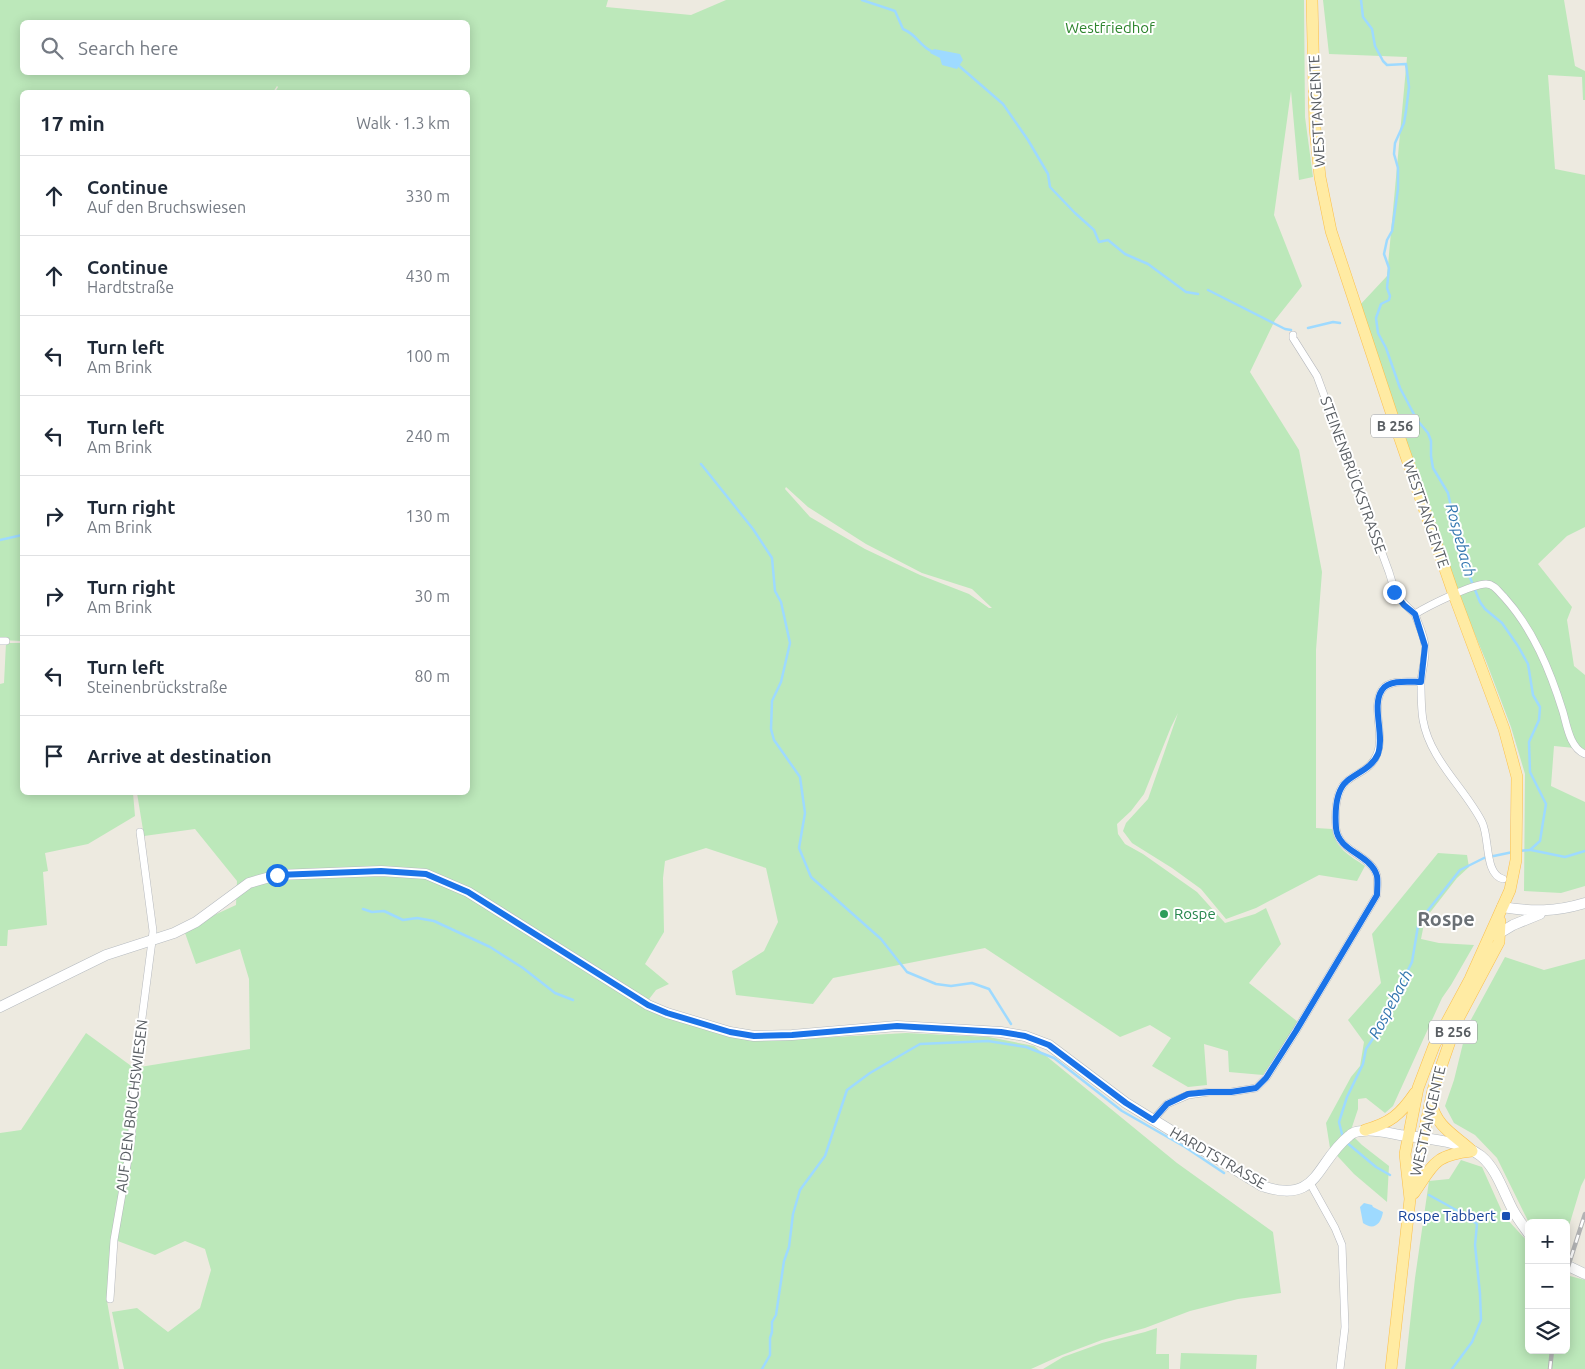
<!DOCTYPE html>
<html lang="en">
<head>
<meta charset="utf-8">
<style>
  :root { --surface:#fff; --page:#f6f6f7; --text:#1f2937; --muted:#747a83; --line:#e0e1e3 }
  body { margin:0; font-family:Ubuntu,sans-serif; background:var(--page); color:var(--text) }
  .controls { position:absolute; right:15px; bottom:15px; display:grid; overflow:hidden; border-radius:8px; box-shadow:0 2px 12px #0003 }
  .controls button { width:45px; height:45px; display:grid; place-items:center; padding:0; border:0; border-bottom:1px solid var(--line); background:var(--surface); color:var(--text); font:25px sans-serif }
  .stop { position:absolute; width:15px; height:15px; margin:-11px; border:4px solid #1a73e8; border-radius:50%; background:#fff }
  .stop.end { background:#1a73e8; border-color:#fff; box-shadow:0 1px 5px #0008 }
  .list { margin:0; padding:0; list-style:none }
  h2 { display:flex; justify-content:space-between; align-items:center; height:65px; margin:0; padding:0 20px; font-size:21px }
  h2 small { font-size:16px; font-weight:400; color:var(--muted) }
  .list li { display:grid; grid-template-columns:32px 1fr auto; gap:15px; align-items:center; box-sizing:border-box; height:80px; padding:0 20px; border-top:1px solid var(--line) }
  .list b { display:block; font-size:19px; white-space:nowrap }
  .list p { margin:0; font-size:16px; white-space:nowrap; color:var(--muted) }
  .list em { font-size:16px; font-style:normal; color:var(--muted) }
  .icon { flex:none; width:28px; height:28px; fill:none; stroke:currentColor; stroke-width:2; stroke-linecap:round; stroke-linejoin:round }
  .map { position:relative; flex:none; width:1585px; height:1369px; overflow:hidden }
  .search { position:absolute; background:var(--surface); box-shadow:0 2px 12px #0003; left:20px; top:20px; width:450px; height:55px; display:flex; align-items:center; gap:12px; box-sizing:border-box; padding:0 18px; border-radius:8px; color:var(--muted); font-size:19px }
  .panel { position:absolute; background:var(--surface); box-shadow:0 2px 12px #0003; left:20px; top:90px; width:450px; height:705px; border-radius:8px }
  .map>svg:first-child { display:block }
  .green { fill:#bce8ba; fill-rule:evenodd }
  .water { fill:#9edaff }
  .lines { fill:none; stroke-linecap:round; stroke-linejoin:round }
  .stream { stroke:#9edaff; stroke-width:2.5 }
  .street-casing { stroke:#b6b9be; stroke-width:8 }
  .secondary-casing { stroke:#b6bbc0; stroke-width:11 }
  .primary-casing { stroke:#fcc04b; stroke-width:12 }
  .street { stroke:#fff; stroke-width:7 }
  .secondary { stroke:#fff; stroke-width:10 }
  .primary { stroke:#ffeba3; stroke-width:11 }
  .rail-casing { stroke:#b2b3b4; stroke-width:4.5 }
  .rail { stroke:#fff; stroke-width:2.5; stroke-dasharray:8; stroke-linecap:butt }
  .route { stroke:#1a73e8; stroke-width:6 }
  .leisure-dot { fill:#2e9e5b; stroke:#fff; stroke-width:2 }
  .transit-dot { fill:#1a4fb4; stroke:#fff; stroke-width:2 }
  .labels { text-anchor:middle; stroke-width:4; stroke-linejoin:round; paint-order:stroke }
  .shield { fill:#fff; stroke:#8b8e92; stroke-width:1 }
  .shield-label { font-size:14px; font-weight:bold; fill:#595e63 }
  .park-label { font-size:15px; fill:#2e852e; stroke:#fff }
  .street-label { font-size:15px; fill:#595e63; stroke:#fff }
  .leisure-label { font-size:15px; fill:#27864d; stroke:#fff; text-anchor:start }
  .transit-label { font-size:15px; fill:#164399; stroke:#fff; text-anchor:end }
  .water-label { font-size:16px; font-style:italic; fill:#3276af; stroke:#fff }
  .district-label { font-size:20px; font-weight:bold; fill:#6a7075; stroke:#fff }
</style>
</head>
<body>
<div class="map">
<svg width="1585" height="1369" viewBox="0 0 1585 1369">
  <rect width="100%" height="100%" fill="#edeae0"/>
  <path class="green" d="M 0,0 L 608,0 L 606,7 L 691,15 L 726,0 L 1304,0 L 1305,117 L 1313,177 L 1299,180 L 1291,91 L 1274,215 L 1302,286 L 1275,320 L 1250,372 L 1299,450 L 1322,572 L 1316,650 L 1316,828 L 1332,829 C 1336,849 1349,855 1365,866 L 1357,881 L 1319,875 L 1256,908 L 1226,919 L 1201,889 L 1172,868 L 1132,843 L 1123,831 L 1126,823 L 1148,799 L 1178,713 L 1171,727 L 1144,794 L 1131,811 L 1117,824 L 1118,834 L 1125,844 L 1143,854 L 1197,892 L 1225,923 L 1255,914 L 1266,908 L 1281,944 L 1249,983 L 1298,1022 L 1263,1075 L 1229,1072 L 1228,1051 L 1204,1044 L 1207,1085 L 1188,1087 L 1152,1066 L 1171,1038 L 1150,1025 L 1120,1037 L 985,948 L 833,978 L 813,1004 L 736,995 L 732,971 L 764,951 L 778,922 L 766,868 L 706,848 L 665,861 L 663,878 L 664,932 L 645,964 L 669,984 L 656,990 L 643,1007 L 667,1018 L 717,1033 L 783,1040 L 906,1033 L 989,1037 L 1034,1046 L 1177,1163 L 1273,1232 L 1281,1293 L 1238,1299 L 1190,1311 L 1145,1328 L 1102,1340 L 1062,1355 L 1031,1369 L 124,1369 L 112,1312 L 137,1308 L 168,1332 L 200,1308 L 211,1270 L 205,1249 L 185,1241 L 155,1255 L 115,1240 L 140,1067 L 250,1049 L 249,979 L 240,949 L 196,964 L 185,933 L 210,917 L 236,905 L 237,881 L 195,829 L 144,836 L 137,793 L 468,792 L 468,92 L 275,92 L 278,87 L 277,86 L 273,92 L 22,92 L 22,641 L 0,640 ZM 22,22 L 468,22 L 468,72 L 22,72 ZM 786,487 L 808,507 L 866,544 L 922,573 L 972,589 L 992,608 L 989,608 L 969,594 L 920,575 L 865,549 L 810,517 L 785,489 Z
    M 1323,0 L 1564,0 L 1575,66 L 1585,71 L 1585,100 L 1583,100 L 1582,77 L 1548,75 L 1555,169 L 1585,175 L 1585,527 L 1567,536 L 1538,564 L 1572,607 L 1567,620 L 1574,666 L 1585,675 L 1585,749 L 1554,746 L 1551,786 L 1585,802 L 1585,886 L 1561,893 L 1524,891 L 1525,774 L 1511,727 L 1486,661 L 1458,594 L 1359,306 L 1387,276 L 1407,57 L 1329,54 Z
    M 6,643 L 22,643 L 22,792 L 133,793 L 135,816 L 88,844 L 45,853 L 48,871 L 43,872 L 47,925 L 8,930 L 7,946 L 0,946 L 0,684 L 4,683 Z
    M 1438,853 L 1467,855 L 1469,867 L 1457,878 L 1425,919 L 1421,939 L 1439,943 L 1474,945 L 1451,985 L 1442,998 L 1393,1106 L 1385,1113 L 1366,1098 L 1358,1099 L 1358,1109 L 1350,1133 L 1362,1145 L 1389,1166 L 1387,1202 L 1354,1174 L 1330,1148 L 1326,1123 L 1351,1077 L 1360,1066 L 1364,1042 L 1348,1020 L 1381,983 L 1372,934 Z
    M 1505,957 L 1544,970 L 1585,959 L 1585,1178 L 1581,1186 L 1566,1236 L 1566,1223 L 1529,1223 L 1497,1158 L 1475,1135 L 1454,1123 L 1445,1106 L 1454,1080 L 1467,1027 Z
    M 86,1033 L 134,1068 L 129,1142 L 112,1240 L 107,1301 L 119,1369 L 0,1369 L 0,1133 L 21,1130 Z
    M 1461,1160 L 1482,1167 L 1504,1216 L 1529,1243 L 1529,1350 L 1566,1350 L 1566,1275 L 1585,1280 L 1585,1369 L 1405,1369 L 1415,1278 L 1429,1181 L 1449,1179 Z
    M 1157,1328 L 1156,1354 L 1169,1354 L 1169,1369 L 1043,1369 L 1063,1357 L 1102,1343 L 1145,1332 Z
    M 1181,1353 L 1257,1355 L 1256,1369 L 1180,1369 Z"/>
  <path class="water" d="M 934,49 L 960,54 L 963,60 L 957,69 L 942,65 L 940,58 L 930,53 Z
    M 1364,1203 L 1372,1205 L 1373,1207 L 1383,1212 C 1381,1224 1374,1231 1363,1223 L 1360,1207 Z"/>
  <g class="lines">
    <path class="stream" d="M 862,0 L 895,11 L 903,29 C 919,36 918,45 933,52
      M 1361,0 L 1363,17 L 1372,29 L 1375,46 L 1383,61 L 1387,65 L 1406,64 L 1409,87 L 1406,111 L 1404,123 L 1395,143 L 1394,154 L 1398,168 L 1398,189 L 1392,231 L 1387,240 L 1384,254 L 1389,268 L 1387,288 L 1390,296 L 1389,300 L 1381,304 L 1376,318 L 1378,333 L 1386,348 L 1400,388 L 1408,403 L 1417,420 L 1428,433 L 1431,441 L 1431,456 L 1433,468 L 1448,493 L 1462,558 L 1480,602 L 1485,609 L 1502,623 L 1518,646 L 1528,664 L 1533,695 L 1540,707 L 1539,720 L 1529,742 L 1530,772 L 1546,804 L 1543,822 L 1540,841 L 1530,850 L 1519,851
      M 958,65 L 1003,104 L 1028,140 L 1048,174 L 1050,187 L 1075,213 L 1094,230 L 1099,242 L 1108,240 L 1125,254 L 1148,264 L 1186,292 L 1198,294
      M 1208,290 L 1285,329 L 1291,330
      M 1308,328 L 1333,322 L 1340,323
      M 701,464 L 753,529 L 772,558 L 775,591 L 781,602 L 790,643 L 781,682 L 772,701 L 771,729 L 774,740 L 800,777 L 805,813 L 799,848 L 811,877 L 881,939 L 907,972 L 936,984 L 951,986 L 972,983 L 989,989 L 1011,1024
      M 0,540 L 22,535
      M 1531,850 L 1565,857 L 1585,851
      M 363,909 L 372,912 L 384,911 L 403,920 L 417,918 L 434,921 L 490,947 L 523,968 L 555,993 L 573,1000
      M 1343,1138 L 1339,1122 L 1347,1097 L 1363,1064 L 1366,1049 L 1378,1031 L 1412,962 L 1418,926 L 1425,914 L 1460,870 L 1484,858 L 1513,852
      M 1346,1142 L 1376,1167 L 1390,1175
      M 1429,1195 L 1458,1211 L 1477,1224 L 1475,1245 L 1480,1294 L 1481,1320 L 1472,1342 L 1452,1369
      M 762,1369 L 770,1355 L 770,1338 L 772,1332 L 772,1322 L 776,1315 L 784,1261 L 789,1247 L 793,1214 L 800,1190 L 825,1156 L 847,1090 L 870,1073 L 920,1044 L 988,1041 L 1026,1047 L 1054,1058 L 1122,1111 L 1185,1147 L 1224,1173"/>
    <g class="street-casing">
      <path id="street" d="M 1293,335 L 1293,338 L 1317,376 L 1389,572 C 1395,593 1398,599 1415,614
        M 0,641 L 6,641
        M 1503,879 C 1484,874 1490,838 1482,822 C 1464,787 1430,760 1423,720 C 1421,708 1421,693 1421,681 C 1422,670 1426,658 1425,647 C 1425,637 1418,624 1415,614 C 1428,606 1472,584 1486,584 C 1494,584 1498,591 1504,597 C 1533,629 1550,670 1563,712 C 1567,726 1570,748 1585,754
        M 1153,1120 L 1167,1104 L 1188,1095 L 1209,1092 L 1231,1092 L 1256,1088 L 1266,1078 L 1296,1031 L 1377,895 C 1377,889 1378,882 1377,876 C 1371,854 1338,852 1336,828 C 1335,814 1335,791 1347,781 C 1358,772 1372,769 1377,754 C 1385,735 1371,706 1382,690 C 1389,679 1410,682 1421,682
        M 1310,1183 L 1335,1228 L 1342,1245 L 1345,1327 L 1340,1369
        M 110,1299 L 114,1240 L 131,1142 L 139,1041 L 152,941 L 153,931 L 140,832"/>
    </g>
    <g class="secondary-casing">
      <path id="secondary" d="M 1502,907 C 1533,912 1555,912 1585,903
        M 1498,934 L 1513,925 L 1540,914
        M 0,1007 L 106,955 L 174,933 L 196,922 L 249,883 L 277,875 L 381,871 L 426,874 L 468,892 L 648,1005 L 667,1013 L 730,1032 L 754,1036 L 792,1035 L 897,1026 L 1001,1032 L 1025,1036 L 1049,1045 L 1126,1103 L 1262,1186 C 1319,1205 1315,1163 1349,1136 C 1352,1133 1357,1131 1362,1131 C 1375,1129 1388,1133 1400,1135 C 1424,1138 1462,1141 1481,1156 C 1497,1169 1504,1194 1514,1212 C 1518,1219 1524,1227 1529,1234
        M 1566,1265 L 1585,1274"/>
    </g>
    <g class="primary-casing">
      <path id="primary" d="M 1312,0 L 1315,128 L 1320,177 L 1331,231 L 1398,433 L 1454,595 L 1504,729 L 1517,777 L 1516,860 L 1510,890 L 1470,979 L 1434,1046 L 1418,1088 L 1405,1154 L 1410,1199
        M 1431,1102 C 1436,1127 1455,1135 1472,1151
        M 1365,1130 C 1390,1123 1400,1115 1415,1093
        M 1414,1193 C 1434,1164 1434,1155 1472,1151
        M 1391,1369 L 1410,1199 L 1433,1090 L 1457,1021 L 1499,942 L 1500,921"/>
    </g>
    <use href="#street" class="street"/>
    <use href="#secondary" class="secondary"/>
    <use href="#primary" class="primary"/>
    <g class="rail-casing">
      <path id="rail" d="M 1566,1273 L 1585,1214
        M 1550,1369 L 1552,1350"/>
    </g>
    <use href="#rail" class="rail"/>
  </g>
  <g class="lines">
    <path class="route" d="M 277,875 L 381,871 L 426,874 L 468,892 L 648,1005 L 667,1013 L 730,1032 L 754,1036 L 792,1035 L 897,1026 L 1001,1032 L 1025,1036 L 1049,1045 L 1126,1103 L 1153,1120 L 1167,1104 L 1188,1094 L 1209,1092 L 1231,1092 L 1256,1088 L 1266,1078 L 1296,1031 L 1377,895 C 1377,889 1378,882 1377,876 C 1371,854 1338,852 1336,828 C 1335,814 1335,791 1347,781 C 1358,772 1372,768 1378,754 C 1385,735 1371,706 1382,690 C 1389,679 1410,682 1421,682 L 1425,646 L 1415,614 L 1404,605 L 1394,592"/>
  </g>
  <circle class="leisure-dot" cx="1164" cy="914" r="5"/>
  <rect class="transit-dot" x="1501" y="1211" width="10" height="10" rx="2.5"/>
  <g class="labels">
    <g class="shield">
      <rect x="1371" y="414.5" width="48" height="23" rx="4"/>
      <rect x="1429" y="1020.5" width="48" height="23" rx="4"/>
    </g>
    <g class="shield-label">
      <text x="1395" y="431">B 256</text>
      <text x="1453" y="1037">B 256</text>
    </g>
    <g class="park-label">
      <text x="1110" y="33">Westfriedhof</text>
    </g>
    <g class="street-label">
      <text transform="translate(1317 111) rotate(-93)" y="5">WESTTANGENTE</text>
      <text transform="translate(1353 475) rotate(70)" y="5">STEINENBRÜCKSTRASSE</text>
      <text transform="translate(1426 514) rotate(71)" y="5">WESTTANGENTE</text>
      <text transform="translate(132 1106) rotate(-83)" y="5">AUF DEN BRUCHSWIESEN</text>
      <text transform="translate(1428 1121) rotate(-77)" y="5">WESTTANGENTE</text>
      <text transform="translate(1218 1158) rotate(30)" y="5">HARDTSTRASSE</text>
    </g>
    <g class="leisure-label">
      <text x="1174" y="919">Rospe</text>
    </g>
    <g class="transit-label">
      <text x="1496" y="1221">Rospe Tabbert</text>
    </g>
    <g class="water-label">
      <text transform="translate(1461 540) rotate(75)" y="6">Rospebach</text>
      <text transform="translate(1390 1004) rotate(-62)" y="6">Rospebach</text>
    </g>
    <g class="district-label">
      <text x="1446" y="926">Rospe</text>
    </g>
  </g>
</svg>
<div class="controls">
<button>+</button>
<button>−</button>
<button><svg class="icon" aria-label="layers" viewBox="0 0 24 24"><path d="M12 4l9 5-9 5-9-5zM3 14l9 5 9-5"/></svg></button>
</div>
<div class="stop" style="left:277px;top:875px"></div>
<div class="stop end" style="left:1394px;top:592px"></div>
<div class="search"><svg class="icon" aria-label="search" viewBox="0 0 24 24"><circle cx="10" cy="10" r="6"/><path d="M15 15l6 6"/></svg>Search here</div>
<section class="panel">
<h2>17 min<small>Walk · 1.3 km</small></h2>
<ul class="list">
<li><svg class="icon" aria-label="ahead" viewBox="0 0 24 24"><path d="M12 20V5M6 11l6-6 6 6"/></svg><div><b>Continue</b><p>Auf den Bruchswiesen</p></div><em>330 m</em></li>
<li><svg class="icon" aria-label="ahead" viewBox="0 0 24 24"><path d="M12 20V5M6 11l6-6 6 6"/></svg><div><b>Continue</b><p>Hardtstraße</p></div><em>430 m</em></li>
<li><svg class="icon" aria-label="left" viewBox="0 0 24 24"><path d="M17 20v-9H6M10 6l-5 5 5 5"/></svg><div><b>Turn left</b><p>Am Brink</p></div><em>100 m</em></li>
<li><svg class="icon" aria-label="left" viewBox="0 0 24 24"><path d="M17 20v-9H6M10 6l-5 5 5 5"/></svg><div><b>Turn left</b><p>Am Brink</p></div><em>240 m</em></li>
<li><svg class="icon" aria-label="right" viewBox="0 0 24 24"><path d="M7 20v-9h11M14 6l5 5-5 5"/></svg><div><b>Turn right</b><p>Am Brink</p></div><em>130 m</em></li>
<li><svg class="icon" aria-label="right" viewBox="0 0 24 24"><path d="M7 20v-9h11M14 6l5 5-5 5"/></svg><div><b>Turn right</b><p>Am Brink</p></div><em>30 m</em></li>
<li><svg class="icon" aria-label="left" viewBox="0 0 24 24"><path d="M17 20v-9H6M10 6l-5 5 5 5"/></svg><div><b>Turn left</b><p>Steinenbrückstraße</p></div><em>80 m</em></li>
<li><svg class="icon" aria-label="arrive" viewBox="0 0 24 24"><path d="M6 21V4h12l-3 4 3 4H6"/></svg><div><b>Arrive at destination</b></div></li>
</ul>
</section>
</div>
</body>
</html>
